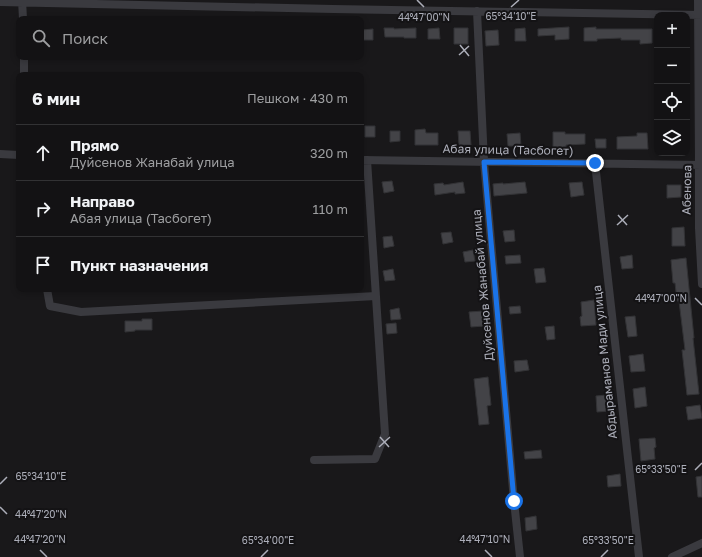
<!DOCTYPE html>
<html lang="ru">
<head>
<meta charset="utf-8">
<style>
  :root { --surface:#131214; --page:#202022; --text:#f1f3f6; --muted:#9d9ea0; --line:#323234 }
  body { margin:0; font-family:"Golos Text",sans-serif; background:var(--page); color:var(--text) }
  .controls { position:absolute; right:12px; top:12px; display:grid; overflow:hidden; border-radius:8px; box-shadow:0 2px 6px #0003 }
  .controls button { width:36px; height:36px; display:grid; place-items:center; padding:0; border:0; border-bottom:1px solid var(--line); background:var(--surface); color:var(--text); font:20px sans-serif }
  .stop { position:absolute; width:12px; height:12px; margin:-9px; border:3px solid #1a73e8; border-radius:50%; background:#fff }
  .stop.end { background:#1a73e8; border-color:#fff; box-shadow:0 1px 4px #0008 }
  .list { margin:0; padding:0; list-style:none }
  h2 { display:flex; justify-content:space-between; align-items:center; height:52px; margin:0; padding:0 16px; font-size:17px }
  h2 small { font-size:13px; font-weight:400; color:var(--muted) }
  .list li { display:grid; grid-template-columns:26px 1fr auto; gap:12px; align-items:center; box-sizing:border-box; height:56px; padding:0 16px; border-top:1px solid var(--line) }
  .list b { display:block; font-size:15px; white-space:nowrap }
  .list p { margin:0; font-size:13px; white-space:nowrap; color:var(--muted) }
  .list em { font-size:13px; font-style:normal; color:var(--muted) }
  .icon { flex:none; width:22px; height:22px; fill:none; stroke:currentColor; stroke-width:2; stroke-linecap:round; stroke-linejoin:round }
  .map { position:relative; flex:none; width:702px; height:557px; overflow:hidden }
  .search { position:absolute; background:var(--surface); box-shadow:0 2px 6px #0003; left:16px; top:16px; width:348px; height:44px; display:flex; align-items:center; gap:10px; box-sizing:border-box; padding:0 14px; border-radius:8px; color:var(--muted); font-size:15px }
  .panel { position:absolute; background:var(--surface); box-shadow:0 2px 6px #0003; left:16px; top:72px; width:348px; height:220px; border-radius:8px }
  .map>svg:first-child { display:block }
  .building { fill:#434347; stroke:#333336 }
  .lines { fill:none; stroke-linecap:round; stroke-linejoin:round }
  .minor { stroke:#3a3a3f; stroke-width:8 }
  .route { stroke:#1a73e8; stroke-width:5 }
  .ticks { fill:none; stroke:#acaeb9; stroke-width:1.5 }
  .labels { text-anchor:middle; stroke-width:4; stroke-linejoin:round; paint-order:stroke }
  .street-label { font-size:12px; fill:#acaeb9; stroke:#141315 }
  .ticks-label { font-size:10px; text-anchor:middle; fill:#acaeb9; stroke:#141315; stroke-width:4; stroke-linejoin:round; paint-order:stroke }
</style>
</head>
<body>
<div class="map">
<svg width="702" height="557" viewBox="0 0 702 557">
  <rect width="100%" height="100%" fill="#19181a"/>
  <path class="building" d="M 569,27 L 569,39 L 555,40 L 555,35 L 538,36 L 538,29 Z
    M 596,27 L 596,29 L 652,29 L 652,43 L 640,44 L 640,40 L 621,40 L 621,38 L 597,39 L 597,41 L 584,41 L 584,28 Z
    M 384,28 L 394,28 L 394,29 L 416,28 L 416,38 L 404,38 L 404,37 L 385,37 Z
    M 439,28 L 440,39 L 428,39 L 428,29 Z
    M 454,28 L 468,28 L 468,44 L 454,44 Z
    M 525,28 L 526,41 L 515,41 L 515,29 Z
    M 373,29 L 373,40 L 362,40 L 362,30 Z
    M 498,30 L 499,45 L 486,46 L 485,31 Z
    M 365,126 L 375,126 L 375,137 L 365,137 Z
    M 425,129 L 426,133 L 438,133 L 438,145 L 415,145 L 415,130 Z
    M 390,131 L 400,131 L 400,141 L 390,142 Z
    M 458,131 L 470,131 L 471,145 L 459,145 Z
    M 553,132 L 565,132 L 565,134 L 585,134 L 585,144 L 566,145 L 566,147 L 553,147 Z
    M 520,133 L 521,146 L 508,146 L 507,134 Z
    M 637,133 L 647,133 L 648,149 L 617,149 L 617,137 L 637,136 Z
    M 595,139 L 606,139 L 606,148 L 596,148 Z
    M 392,181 L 394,191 L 384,193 L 382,182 Z
    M 463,182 L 465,193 L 455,194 L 455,192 L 435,195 L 434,184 L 443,183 L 444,185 Z
    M 525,182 L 527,193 L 494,196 L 493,184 L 503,183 L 503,184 Z
    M 582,182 L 584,195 L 571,197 L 569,183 Z
    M 667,185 L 681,185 L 681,197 L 667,198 Z
    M 684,227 L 685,246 L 672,246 L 672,228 Z
    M 514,230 L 515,241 L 505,242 L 503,231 Z
    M 451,232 L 453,242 L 443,244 L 441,233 Z
    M 392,236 L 394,246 L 384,248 L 383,237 Z
    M 473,250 L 475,261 L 465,262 L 463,252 Z
    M 520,255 L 521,263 L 506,264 L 505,256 Z
    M 632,255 L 633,268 L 622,269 L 620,257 Z
    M 686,258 L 694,338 L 693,338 L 699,394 L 687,395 L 682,350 L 685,350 L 679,301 L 677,301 L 675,283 L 673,283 L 671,260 Z
    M 544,268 L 546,282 L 536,283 L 534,269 Z
    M 393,269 L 395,280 L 385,281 L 383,271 Z
    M 594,300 L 596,325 L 581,326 L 580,317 L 582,316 L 581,302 Z
    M 520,306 L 521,313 L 510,314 L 509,307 Z
    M 399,308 L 401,319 L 391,320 L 390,310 Z
    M 483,311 L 484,326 L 471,327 L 469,312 Z
    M 635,316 L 637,336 L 628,337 L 625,317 Z
    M 142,319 L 152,319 L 152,330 L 135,330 L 135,331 L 125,332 L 125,321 L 142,321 Z
    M 396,323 L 397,333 L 387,334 L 386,324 Z
    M 554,326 L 555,339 L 547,340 L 545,327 Z
    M 643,354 L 645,371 L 631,372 L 629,356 Z
    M 527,360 L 529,370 L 515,372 L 514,361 Z
    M 488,377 L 491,405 L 487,406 L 489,424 L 479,425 L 474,379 Z
    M 645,387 L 647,406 L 635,408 L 633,389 Z
    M 607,395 L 609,411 L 597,412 L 596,396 Z
    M 700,405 L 702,418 L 688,420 L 686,407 Z
    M 655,438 L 656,447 L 654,448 L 655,459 L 641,461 L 639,439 Z
    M 541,450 L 542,458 L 525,459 L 524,452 Z
    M 620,474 L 621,486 L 608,487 L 607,476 Z
    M 702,476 L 702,497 L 698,497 L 696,477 Z
    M 536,516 L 537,529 L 526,531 L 525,518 Z"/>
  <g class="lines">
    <path class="minor" d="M 22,0 L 23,19
      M 698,0 L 699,165 L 699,228 L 702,284
      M 0,2 L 333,9 L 702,15
      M 477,11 L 484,162 L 514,501 L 520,557
      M 24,57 L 24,75
      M 0,154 L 19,155
      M 361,160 L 702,165
      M 595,163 L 639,557
      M 47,289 L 50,306 L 81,312 L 376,296
      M 314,460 L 375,459 L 385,434 L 367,160
      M 672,557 L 702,543"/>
  </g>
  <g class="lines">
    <path class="route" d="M 514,501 L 484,162 L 595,163"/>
  </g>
  <path class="ticks" d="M 417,0 L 424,7M 511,7 L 519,0M 460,45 L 469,56M 459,55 L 469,46M 618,215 L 627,225M 617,225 L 628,215M 695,298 L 702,305M 380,437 L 389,447M 379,447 L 390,437M 695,470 L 702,463M 0,484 L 7,477M 0,507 L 7,514M 40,550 L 47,557M 485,550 L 492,557M 261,557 L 268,550M 601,557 L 608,550"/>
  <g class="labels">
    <g class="street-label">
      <text transform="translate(508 150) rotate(1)" y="4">Абая улица (Тасбогет)</text>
      <text transform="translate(687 190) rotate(-89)" y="4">Абенова</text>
      <text transform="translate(483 285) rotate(-95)" y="4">Дуйсенов Жанабай улица</text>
      <text transform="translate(605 362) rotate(-96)" y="4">Абдыраманов Мади улица</text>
    </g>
  </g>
  <g class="ticks-label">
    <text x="511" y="20">65°34'10"E</text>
    <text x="424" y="21">44°47'00"N</text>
    <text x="661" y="302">44°47'00"N</text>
    <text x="661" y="473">65°33'50"E</text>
    <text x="41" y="480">65°34'10"E</text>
    <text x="41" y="518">44°47'20"N</text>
    <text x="40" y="543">44°47'20"N</text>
    <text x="485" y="543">44°47'10"N</text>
    <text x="268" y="544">65°34'00"E</text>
    <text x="608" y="544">65°33'50"E</text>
  </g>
</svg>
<div class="controls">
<button>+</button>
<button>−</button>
<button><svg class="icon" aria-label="locate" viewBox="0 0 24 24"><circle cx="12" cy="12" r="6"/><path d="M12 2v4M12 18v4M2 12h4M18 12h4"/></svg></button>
<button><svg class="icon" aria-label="layers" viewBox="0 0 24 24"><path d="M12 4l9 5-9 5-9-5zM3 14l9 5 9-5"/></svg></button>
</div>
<div class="stop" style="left:514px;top:501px"></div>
<div class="stop end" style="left:595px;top:163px"></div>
<div class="search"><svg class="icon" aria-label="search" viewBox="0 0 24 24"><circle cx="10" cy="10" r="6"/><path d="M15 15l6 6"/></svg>Поиск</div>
<section class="panel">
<h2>6 мин<small>Пешком · 430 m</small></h2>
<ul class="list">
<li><svg class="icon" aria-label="ahead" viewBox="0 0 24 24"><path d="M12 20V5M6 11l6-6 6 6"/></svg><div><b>Прямо</b><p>Дуйсенов Жанабай улица</p></div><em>320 m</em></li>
<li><svg class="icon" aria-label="right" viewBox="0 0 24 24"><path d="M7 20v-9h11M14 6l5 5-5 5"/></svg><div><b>Направо</b><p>Абая улица (Тасбогет)</p></div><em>110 m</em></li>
<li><svg class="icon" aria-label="arrive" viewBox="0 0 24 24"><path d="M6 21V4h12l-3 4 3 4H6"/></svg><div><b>Пункт назначения</b></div></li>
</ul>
</section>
</div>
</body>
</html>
